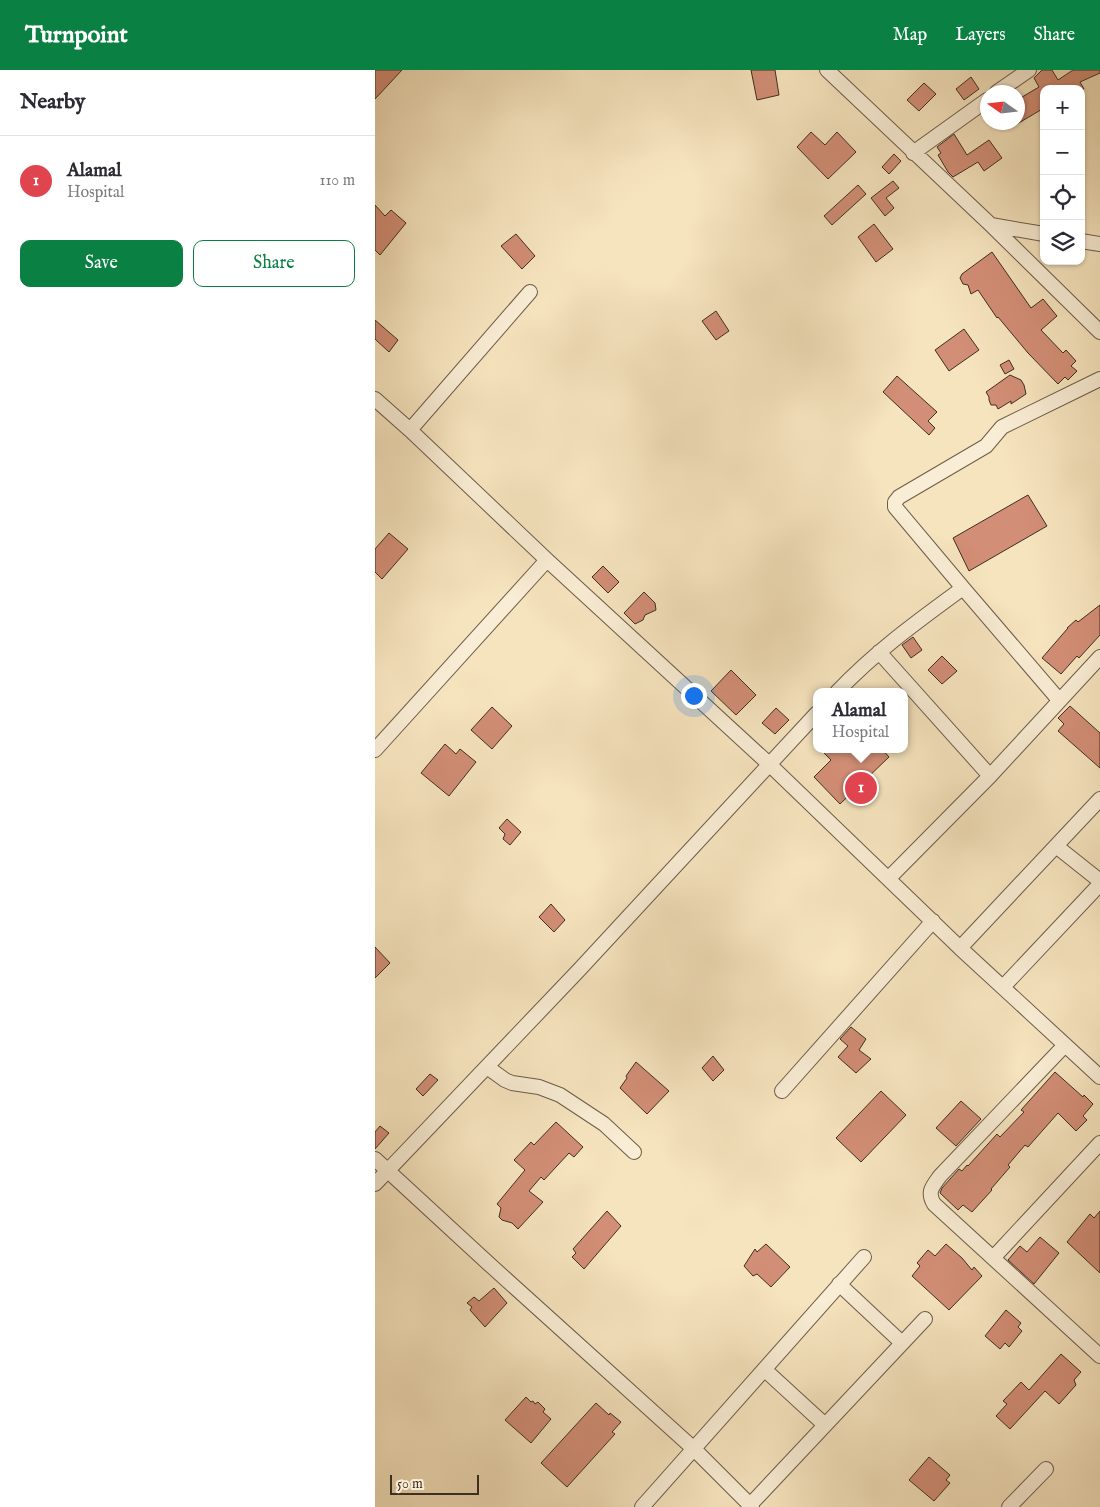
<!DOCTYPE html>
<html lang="en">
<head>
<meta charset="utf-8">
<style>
  :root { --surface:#fff; --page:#f7f7f7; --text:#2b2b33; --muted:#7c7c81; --line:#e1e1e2; --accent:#0b8043 }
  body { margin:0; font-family:"IM FELL English",serif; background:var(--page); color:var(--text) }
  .controls { position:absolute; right:15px; top:15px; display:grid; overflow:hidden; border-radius:10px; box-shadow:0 1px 4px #0004 }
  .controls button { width:45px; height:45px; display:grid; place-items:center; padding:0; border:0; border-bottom:1px solid var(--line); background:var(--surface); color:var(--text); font:25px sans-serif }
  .compass { position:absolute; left:605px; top:15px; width:45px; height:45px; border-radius:50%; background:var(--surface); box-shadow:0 1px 4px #0004; rotate:284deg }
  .scale { position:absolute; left:15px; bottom:12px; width:89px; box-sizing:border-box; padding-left:5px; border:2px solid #3e2f23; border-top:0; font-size:14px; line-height:18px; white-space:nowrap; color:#3e2f23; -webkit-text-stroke:4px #f9edd5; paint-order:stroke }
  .you { position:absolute; left:318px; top:625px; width:18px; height:18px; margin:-12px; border:4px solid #fff; border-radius:50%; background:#1a73e8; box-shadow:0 0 0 8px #1a73e833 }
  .badge { display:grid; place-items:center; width:32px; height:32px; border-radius:50%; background:var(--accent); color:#fff; font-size:16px; font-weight:700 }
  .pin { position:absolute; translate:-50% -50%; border:2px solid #fff; box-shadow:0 1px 5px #0006 }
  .popup { position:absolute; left:438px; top:618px; width:95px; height:65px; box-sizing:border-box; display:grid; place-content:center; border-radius:10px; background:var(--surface); filter:drop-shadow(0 1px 4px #0005); font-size:16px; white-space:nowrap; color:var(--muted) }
  .popup b { font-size:19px; color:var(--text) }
  .popup::after { content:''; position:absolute; left:50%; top:100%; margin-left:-10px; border:10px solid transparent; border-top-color:var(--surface) }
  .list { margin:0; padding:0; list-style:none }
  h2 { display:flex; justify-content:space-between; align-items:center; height:65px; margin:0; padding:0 20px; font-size:21px }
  h2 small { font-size:16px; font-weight:400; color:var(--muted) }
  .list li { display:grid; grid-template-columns:32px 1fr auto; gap:15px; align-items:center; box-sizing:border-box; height:90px; padding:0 20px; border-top:1px solid var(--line) }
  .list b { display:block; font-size:19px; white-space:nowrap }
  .list p { margin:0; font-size:16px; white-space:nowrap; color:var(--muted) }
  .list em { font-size:16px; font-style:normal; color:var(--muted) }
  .actions { display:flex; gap:10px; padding:15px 20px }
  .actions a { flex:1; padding:11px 0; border:1px solid var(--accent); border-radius:10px; text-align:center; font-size:18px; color:var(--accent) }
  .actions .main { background:var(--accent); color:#fff }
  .icon { flex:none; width:28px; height:28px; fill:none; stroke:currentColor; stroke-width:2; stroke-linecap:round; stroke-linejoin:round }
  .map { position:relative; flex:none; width:725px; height:1437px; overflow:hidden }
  header { display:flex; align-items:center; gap:30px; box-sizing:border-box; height:70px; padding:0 25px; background:var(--accent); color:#fff }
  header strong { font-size:24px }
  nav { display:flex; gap:28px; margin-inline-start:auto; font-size:18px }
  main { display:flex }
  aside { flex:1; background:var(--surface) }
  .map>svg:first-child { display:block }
  .building { fill:#d28e76; stroke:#3e2f23 }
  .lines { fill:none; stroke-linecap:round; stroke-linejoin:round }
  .minor-casing { stroke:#6c5c4a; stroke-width:16 }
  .minor { stroke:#f9edd5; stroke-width:14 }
</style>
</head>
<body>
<header>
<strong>Turnpoint</strong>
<nav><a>Map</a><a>Layers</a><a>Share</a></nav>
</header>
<main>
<aside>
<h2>Nearby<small></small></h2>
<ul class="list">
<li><span class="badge" style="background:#e0444e">1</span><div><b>Alamal</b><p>Hospital</p></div><em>110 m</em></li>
</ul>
<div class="actions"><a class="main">Save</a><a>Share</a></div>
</aside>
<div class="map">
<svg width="725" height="1437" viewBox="0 0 725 1437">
  <rect width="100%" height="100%" fill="#f6e4be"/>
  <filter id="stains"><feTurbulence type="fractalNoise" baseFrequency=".004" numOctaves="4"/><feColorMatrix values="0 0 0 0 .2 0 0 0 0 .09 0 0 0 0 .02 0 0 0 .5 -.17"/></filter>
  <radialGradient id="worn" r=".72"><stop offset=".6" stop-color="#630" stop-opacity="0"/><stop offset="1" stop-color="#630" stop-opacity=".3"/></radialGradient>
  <path class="building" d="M 0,0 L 27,0 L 0,29 Z
    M 376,0 L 400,0 L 404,25 L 382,30 Z
    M 667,0 L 677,0 L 683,10 L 698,0 L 725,0 L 725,3 L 705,12 L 709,19 L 669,19 L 669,38 L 642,54 L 642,30 L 664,17 L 659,8 Z
    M 596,7 L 604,19 L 589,30 L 581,19 Z
    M 549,13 L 561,24 L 544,41 L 532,30 Z
    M 436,62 L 450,75 L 462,62 L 481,82 L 453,109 L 422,77 Z
    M 579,64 L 592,85 L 614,70 L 627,88 L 609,101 L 603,92 L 578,107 L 573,102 L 563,85 L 566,83 L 562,77 Z
    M 519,84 L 526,91 L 514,104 L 507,97 Z
    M 518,111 L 524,118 L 511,128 L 519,138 L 510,146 L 496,128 Z
    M 483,115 L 491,124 L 457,155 L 449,146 Z
    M 0,135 L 10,146 L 16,140 L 31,153 L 5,185 L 0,180 Z
    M 499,154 L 518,179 L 501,192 L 483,167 Z
    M 141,164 L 160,186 L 147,199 L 126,176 Z
    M 617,182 L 656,238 L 668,229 L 682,246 L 666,260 L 688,283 L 691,280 L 701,291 L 696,296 L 702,301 L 693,310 L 690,307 L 683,314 L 653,283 L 623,247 L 622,248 L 603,220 L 596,224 L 593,215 L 588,214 L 585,208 L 587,204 Z
    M 341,241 L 354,261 L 341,270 L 327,251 Z
    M 0,250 L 23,270 L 14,282 L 0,269 Z
    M 589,259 L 604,280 L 574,301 L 560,280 Z
    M 634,290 L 639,299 L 630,304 L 625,295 Z
    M 635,305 L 646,310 L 649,315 L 651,324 L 636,334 L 636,331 L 623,339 L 621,335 L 616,335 L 614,330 L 614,327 L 611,322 Z
    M 522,306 L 562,342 L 553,351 L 560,358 L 554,365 L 508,322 Z
    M 653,425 L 672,456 L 594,501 L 578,468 Z
    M 14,463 L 33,479 L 7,509 L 0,502 L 0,479 Z
    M 228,496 L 244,512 L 233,523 L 217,507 Z
    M 269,522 L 280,533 L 281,540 L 270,545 L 268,550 L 260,554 L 249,543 Z
    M 725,535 L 725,565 L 704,588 L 702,586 L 686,604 L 667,588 L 693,558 L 692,558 L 701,550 L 703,552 Z
    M 538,567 L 547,580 L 536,588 L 527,575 Z
    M 567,586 L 582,601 L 567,614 L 553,600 Z
    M 356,600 L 381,625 L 361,645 L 336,621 Z
    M 695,636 L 725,663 L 725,698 L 683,661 L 689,654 L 683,648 Z
    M 117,637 L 137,656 L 117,679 L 96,660 Z
    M 401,638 L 414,650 L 400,664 L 387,653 Z
    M 70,674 L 81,684 L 85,679 L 101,692 L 74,726 L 46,703 Z
    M 445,679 L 507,679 L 514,687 L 465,734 L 439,707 L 456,690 Z
    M 132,749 L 146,762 L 135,775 L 128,769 L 130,764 L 124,758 Z
    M 176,834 L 190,850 L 179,862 L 164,847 Z
    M 0,877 L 15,893 L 0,908 Z
    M 476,957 L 491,969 L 484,980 L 496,989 L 481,1003 L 463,987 L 473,976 L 465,969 Z
    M 338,986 L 349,1000 L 338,1011 L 327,998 Z
    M 261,992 L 294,1021 L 272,1044 L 245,1018 L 252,1008 L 251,1006 Z
    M 680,1002 L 708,1027 L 709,1025 L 718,1034 L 708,1046 L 712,1050 L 701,1061 L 683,1043 L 653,1077 L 650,1075 L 633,1095 L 635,1097 L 616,1119 L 617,1120 L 597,1142 L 588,1135 L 583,1140 L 565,1123 L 567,1118 L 584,1099 L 587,1101 L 592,1095 L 593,1096 L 622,1064 L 625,1067 L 649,1042 L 646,1040 Z
    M 55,1004 L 63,1010 L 48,1026 L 41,1019 Z
    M 506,1021 L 531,1045 L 486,1092 L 461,1068 Z
    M 586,1031 L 606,1049 L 581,1076 L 561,1058 Z
    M 181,1052 L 208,1077 L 199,1087 L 194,1083 L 169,1110 L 166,1107 L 154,1121 L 168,1132 L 143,1159 L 137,1153 L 127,1150 L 124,1147 L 126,1138 L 122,1134 L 150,1100 L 139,1090 L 156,1072 L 159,1075 Z
    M 5,1056 L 14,1063 L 0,1079 L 0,1062 Z
    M 232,1141 L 246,1156 L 209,1199 L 197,1187 L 201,1183 L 198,1179 Z
    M 725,1141 L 725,1203 L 692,1172 L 715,1144 L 719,1148 Z
    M 665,1167 L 684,1183 L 659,1214 L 633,1190 L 645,1176 L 652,1182 Z
    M 391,1174 L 415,1197 L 396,1217 L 382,1204 L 378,1206 L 369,1196 L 380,1179 L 382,1182 Z
    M 571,1174 L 587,1188 L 597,1200 L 599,1197 L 607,1206 L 574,1240 L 537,1206 L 545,1196 L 542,1193 L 553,1180 L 560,1186 Z
    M 119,1218 L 132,1233 L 110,1257 L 95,1240 L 97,1237 L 92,1233 L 99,1227 L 104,1231 Z
    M 631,1240 L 646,1253 L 643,1257 L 647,1261 L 634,1277 L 630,1273 L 625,1279 L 610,1266 Z
    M 686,1284 L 706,1302 L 699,1310 L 701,1315 L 684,1334 L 670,1321 L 635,1359 L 621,1346 L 632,1334 L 628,1331 L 646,1312 L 654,1320 Z
    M 151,1327 L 156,1332 L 158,1331 L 160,1334 L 163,1332 L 170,1339 L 168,1342 L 176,1349 L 156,1373 L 130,1350 Z
    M 221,1333 L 234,1345 L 235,1343 L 246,1352 L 237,1362 L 240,1364 L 192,1417 L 166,1393 Z
    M 554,1387 L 575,1405 L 571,1410 L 575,1413 L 559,1431 L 534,1410 Z"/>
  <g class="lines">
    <g class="minor-casing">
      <path id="minor" d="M 452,0 L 616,155 L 725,262
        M 622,22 L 654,0
        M 538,83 L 612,30
        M 616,155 L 669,164
        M 706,171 L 725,174
        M 0,329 L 35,360 L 172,490 L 394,694 L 585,878 L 725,1007
        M 35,360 L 155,222
        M 588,518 L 684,630
        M 504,582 L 615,706
        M 462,622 C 501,581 543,551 588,518 L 520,437 L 520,432 L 524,427 L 611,376 L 627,357 L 725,309
        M 0,680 L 172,490
        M 681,776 L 725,811
        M 514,808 L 615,706 L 725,587
        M 585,878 L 725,729
        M 628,917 L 725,814
        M 690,975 L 565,1106 C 557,1117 552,1122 559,1134 L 725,1286
        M 112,997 L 130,1010 L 137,1013 L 164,1017 L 185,1025 L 229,1054 L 259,1082
        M 407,1021 L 558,851
        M 0,1089 L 114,1194 L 319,1379 L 377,1437
        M 0,1114 L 204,900 L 442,643
        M 618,1188 L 725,1073
        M 464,1214 L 527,1273
        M 390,1300 L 450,1355
        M 375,1435 L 550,1249
        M 267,1437 L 489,1187
        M 634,1437 L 671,1399"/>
    </g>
    <use href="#minor" class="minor"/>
  </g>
  <rect width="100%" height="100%" filter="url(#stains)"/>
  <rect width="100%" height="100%" fill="url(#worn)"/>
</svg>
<div class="controls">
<button>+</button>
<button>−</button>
<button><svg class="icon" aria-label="locate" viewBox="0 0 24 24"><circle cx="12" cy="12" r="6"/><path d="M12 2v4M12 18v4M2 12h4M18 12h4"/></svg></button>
<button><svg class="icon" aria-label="layers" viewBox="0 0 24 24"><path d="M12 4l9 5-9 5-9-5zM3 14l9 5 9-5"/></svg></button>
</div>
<svg class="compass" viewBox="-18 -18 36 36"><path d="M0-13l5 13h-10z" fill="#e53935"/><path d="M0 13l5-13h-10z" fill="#7c7c81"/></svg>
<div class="scale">50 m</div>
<div class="you"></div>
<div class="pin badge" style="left:486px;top:718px;background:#e0444e">1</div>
<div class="popup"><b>Alamal</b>Hospital</div>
</div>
</main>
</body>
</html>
